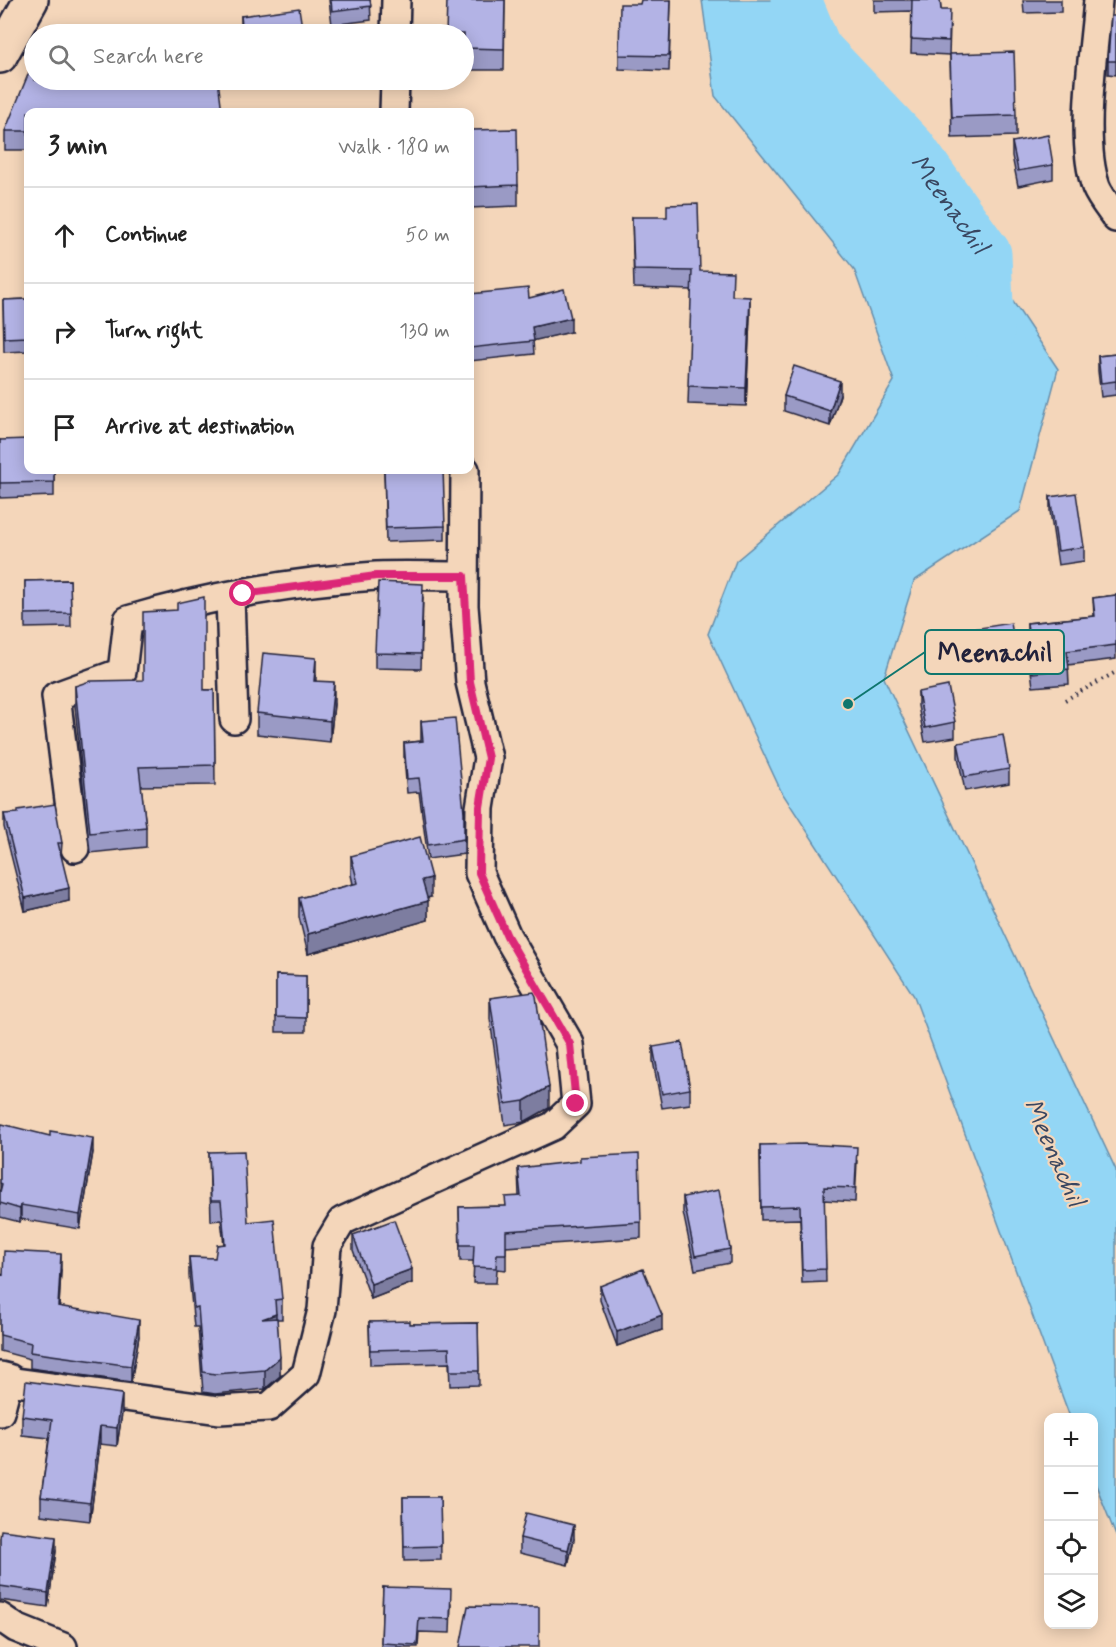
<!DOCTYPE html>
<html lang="en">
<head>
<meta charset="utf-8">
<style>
  :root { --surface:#fff; --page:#f6f6f6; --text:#222; --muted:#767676; --line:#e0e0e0 }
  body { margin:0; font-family:Mynerve,sans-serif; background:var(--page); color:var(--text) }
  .controls { position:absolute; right:18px; bottom:18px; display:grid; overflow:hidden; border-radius:12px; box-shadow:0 3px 15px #0003 }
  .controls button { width:54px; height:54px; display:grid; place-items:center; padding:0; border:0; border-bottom:2px solid var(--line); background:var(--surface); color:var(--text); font:30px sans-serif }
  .stop { position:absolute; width:18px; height:18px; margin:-14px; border:4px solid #db2777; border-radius:50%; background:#fff }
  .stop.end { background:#db2777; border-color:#fff; box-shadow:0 2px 6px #0008 }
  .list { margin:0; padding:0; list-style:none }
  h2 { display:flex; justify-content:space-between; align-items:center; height:78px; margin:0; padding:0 24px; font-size:26px }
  h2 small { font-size:20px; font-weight:400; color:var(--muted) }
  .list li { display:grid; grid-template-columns:39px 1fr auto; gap:18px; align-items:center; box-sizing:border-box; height:96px; padding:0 24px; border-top:2px solid var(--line) }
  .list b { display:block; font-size:22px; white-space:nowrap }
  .list em { font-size:20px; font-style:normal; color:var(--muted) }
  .icon { flex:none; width:33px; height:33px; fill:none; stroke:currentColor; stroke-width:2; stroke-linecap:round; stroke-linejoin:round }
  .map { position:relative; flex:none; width:1116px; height:1647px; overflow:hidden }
  .search { position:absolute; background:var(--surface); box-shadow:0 3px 15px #0003; left:24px; top:24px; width:450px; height:66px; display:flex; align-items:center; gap:15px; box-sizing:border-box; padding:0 21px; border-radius:33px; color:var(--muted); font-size:22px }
  .panel { position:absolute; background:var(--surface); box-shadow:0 3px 15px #0003; left:24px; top:108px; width:450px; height:366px; border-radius:12px }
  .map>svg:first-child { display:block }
  .water { fill:#93d6f5; stroke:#668eab; stroke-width:1.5 }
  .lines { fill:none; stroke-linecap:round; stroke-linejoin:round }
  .river { stroke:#93d6f5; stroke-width:51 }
  .minor-casing { stroke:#22223b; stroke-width:32 }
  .tertiary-casing { stroke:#22223b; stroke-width:38 }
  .primary-casing { stroke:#22223b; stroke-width:38 }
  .path { stroke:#22223b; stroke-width:4; stroke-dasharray:1.5 4.5; stroke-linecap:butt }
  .minor { stroke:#f4d6ba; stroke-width:27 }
  .tertiary { stroke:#f4d6ba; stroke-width:33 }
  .primary { stroke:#f4d6ba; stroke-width:33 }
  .wall { fill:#9a9ac5; stroke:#22223b; stroke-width:1.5 }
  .shaded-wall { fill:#7d7da0; stroke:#22223b; stroke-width:1.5 }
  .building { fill:#b3b3e5; stroke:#22223b; stroke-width:1.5 }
  .route { stroke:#db2777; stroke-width:8 }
  .labels { text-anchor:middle; stroke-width:4.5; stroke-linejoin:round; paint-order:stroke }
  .water-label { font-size:26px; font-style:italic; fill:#394660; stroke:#f4d6ba }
  .leader { fill:none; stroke:#0f766e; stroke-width:2 }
  .callout-dot { fill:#0f766e; stroke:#f4d6ba; stroke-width:2 }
  .callout { fill:#f4d6ba; stroke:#0f766e; stroke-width:2 }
  .callout-label { font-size:26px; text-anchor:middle; font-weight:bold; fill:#22223b }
</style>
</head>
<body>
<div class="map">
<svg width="1116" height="1647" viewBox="0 0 1116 1647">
  <rect width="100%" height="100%" fill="#f4d6ba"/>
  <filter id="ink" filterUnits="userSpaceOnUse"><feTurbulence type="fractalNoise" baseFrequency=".0167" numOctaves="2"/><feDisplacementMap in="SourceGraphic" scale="12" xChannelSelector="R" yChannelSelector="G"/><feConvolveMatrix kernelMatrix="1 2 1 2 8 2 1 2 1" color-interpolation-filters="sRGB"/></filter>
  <g filter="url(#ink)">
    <path class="water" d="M 702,0 L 820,0 L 824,19 L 1058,369 L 1020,511 L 914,581 L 884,678 L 1116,1170 L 1116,1536 L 1094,1480 L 1094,1418 L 1070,1417 L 914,996 L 781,791 L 708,634 L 736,561 L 839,474 L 894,381 L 854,269 L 715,96 Z"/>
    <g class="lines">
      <path class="river" id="s1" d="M 796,0 L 816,49 L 911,149 L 986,254 L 989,333"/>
      <g class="minor-casing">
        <path id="minor" d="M 1098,0 C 1094,52 1079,139 1096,187 C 1100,197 1110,209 1116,218
          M 395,34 L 396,0
          M 394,112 L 395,80
          M 230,596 L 234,719
          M 75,848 L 56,696 L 122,672 L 128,620 C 204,597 297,581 376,576 C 405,575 435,576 464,576
          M 0,1412 L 8,1381 L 219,1410 L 269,1407 L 306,1374 L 322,1310 L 327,1246 L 342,1221 L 553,1126 L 576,1104 L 570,1044 L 507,936 L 479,873 L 480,808 L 488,758 L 470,682 L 464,606 L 465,470
          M 0,1617 L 16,1628 L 63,1647"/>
      </g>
      <g class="tertiary-casing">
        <path id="tertiary" d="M 0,1379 L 8,1381"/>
      </g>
      <g class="primary-casing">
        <path id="primary" d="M 0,56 L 31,0"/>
      </g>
      <path class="path" d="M 1065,700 L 1116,672"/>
      <use href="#minor" class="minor"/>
      <use href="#tertiary" class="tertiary"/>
      <use href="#primary" class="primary"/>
    </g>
    <path class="wall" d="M 329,0 L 370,0 L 371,20 L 332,25 Z
      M 505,0 L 504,70 L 464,70 L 464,34 Z
      M 671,0 L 669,71 L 619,69 L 619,55 L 640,4 Z
      M 874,0 L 940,0 L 941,10 L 950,25 L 949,55 L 911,53 L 912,11 L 874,12 Z
      M 1023,0 L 1061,0 L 1061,12 L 1024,13 Z
      M 241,16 L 303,34 L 241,34 Z
      M 1116,16 L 1116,75 L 1108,74 L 1108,61 Z
      M 950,54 L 1016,115 L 1016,136 L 952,138 Z
      M 28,112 L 28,150 L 5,150 L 5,131 Z
      M 470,130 L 518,185 L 518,206 L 470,208 Z
      M 1012,142 L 1053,165 L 1053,179 L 1018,186 L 1012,156 Z
      M 632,217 L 700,271 L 733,296 L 750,315 L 746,406 L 688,404 L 692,290 L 634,288 Z
      M 470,294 L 529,298 L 571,332 L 533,340 L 534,354 L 470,361 Z
      M 28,299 L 28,351 L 4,352 L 3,300 Z
      M 1116,354 L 1116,395 L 1101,397 L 1098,371 L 1098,356 Z
      M 840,395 L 830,426 L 784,411 L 784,396 Z
      M 0,440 L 54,470 L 54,496 L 0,498 Z
      M 384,470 L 445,526 L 445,540 L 386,542 Z
      M 1050,497 L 1084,547 L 1084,561 L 1058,565 L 1050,511 Z
      M 70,580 L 71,627 L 25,628 L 25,581 Z
      M 1116,595 L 1116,659 L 1068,665 L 1069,684 L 1033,687 L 1027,637 L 1027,623 L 1094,616 L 1093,598 Z
      M 423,598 L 421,669 L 375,668 L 375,653 Z
      M 973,629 L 1015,647 L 1015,654 L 977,660 L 973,636 Z
      M 316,681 L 334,704 L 330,742 L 257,734 L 257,713 Z
      M 75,686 L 214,690 L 215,785 L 141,786 L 146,827 L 146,847 L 90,853 L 75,706 Z
      M 918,692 L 955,722 L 955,737 L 925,742 L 918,706 Z
      M 421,721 L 464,812 L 464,854 L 428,859 L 419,792 L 407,793 L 404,757 L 404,743 L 421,741 Z
      M 958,743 L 1009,769 L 1009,783 L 965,791 L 958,757 Z
      M 4,814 L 62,843 L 61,856 L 69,901 L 25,911 L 4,827 Z
      M 351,856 L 431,897 L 427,898 L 428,920 L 308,954 L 299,917 L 299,898 L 353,884 L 351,875 Z
      M 276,975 L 306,976 L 306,1032 L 276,1032 Z
      M 490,998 L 549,1108 L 524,1122 L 505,1125 L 490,1019 Z
      M 653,1047 L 690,1089 L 690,1104 L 662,1108 L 653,1061 Z
      M 0,1131 L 93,1152 L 80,1229 L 21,1219 L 20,1222 L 0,1217 Z
      M 760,1145 L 857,1161 L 855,1202 L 824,1200 L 826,1282 L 802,1283 L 800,1219 L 761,1220 Z
      M 209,1152 L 248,1222 L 282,1299 L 282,1319 L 277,1319 L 280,1376 L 265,1389 L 215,1394 L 203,1392 L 198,1327 L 194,1327 L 189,1276 L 189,1257 L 215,1258 L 224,1245 L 221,1220 L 211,1221 Z
      M 518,1168 L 641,1222 L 641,1238 L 506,1247 L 506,1270 L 497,1269 L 496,1283 L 473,1283 L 474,1261 L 460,1261 L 459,1207 L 505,1206 L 519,1196 Z
      M 683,1197 L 730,1249 L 730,1263 L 695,1270 L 683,1212 Z
      M 353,1235 L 412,1283 L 371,1299 L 353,1250 Z
      M 61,1270 L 59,1306 L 139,1336 L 131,1382 L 30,1368 L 30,1359 L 0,1351 L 0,1274 L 3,1275 Z
      M 600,1286 L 662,1330 L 617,1346 L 600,1300 Z
      M 369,1322 L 410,1324 L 478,1323 L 479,1385 L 450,1386 L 449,1363 L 370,1365 Z
      M 122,1413 L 117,1446 L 100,1444 L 90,1521 L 41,1515 L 41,1497 L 49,1438 L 22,1435 L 22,1416 Z
      M 403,1497 L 440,1497 L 441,1560 L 404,1561 Z
      M 0,1538 L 56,1551 L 48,1607 L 0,1600 Z
      M 520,1538 L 574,1539 L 568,1565 L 520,1553 Z
      M 383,1587 L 451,1604 L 450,1633 L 419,1632 L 418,1647 L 381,1647 Z"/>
    <path class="shaded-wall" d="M 750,297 L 750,315 L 746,406 L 746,388 Z
      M 571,318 L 571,332 L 532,341 L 532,327 Z
      M 840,381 L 840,395 L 830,426 L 830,411 Z
      M 316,658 L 316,679 L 314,702 L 314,681 Z
      M 334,682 L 334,704 L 330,742 L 330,721 Z
      M 431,878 L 431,897 L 422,899 L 422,880 Z
      M 69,888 L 69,901 L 25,911 L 25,898 Z
      M 428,901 L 428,920 L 308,954 L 308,934 Z
      M 549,1087 L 549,1108 L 524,1122 L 524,1101 Z
      M 93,1138 L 93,1152 L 80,1229 L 80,1215 Z
      M 21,1205 L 21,1219 L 20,1222 L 20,1209 Z
      M 61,1254 L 61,1270 L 58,1322 L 58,1306 Z
      M 412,1269 L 412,1283 L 371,1299 L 371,1284 Z
      M 276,1314 L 276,1333 L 262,1319 Z
      M 662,1315 L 662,1330 L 617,1346 L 617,1332 Z
      M 139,1320 L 139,1336 L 131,1382 L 131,1366 Z
      M 280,1357 L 280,1376 L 265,1389 L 265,1370 Z
      M 122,1394 L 122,1413 L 117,1446 L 117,1428 Z
      M 100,1426 L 100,1444 L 90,1521 L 90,1503 Z
      M 574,1525 L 574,1539 L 568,1565 L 568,1550 Z
      M 56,1537 L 56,1551 L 48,1607 L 48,1593 Z"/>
    <path class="building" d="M 331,0 L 370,0 L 371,6 L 332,11 Z
      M 447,0 L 505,0 L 504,49 L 464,48 L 464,34 L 446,34 Z
      M 641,0 L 671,0 L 669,56 L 619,55 L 620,4 L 640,4 Z
      M 912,0 L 940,0 L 941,10 L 950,10 L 949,41 L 911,39 Z
      M 299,8 L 303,34 L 243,34 L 241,16 Z
      M 1111,16 L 1116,16 L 1116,61 L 1108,61 Z
      M 157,33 L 157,34 L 141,34 Z
      M 1014,52 L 1016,115 L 952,117 L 950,54 Z
      M 34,60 L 34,80 L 218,80 L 222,112 L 28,112 L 28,131 L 5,131 Z
      M 517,129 L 518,185 L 470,187 L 470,130 Z
      M 1048,135 L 1053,165 L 1018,171 L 1012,142 Z
      M 698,204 L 700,271 L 733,272 L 732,296 L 750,297 L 746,388 L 688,386 L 692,271 L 634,270 L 632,217 L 667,217 L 667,205 Z
      M 528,288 L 529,298 L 564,289 L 571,318 L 532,327 L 534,341 L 470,348 L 470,294 Z
      M 28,299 L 28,337 L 4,338 L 3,300 Z
      M 1116,354 L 1116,381 L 1101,383 L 1098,356 Z
      M 794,366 L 840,381 L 830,411 L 784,396 Z
      M 28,439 L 28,470 L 54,470 L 54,482 L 0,483 L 0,440 Z
      M 384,470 L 443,470 L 445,526 L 386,528 Z
      M 1076,493 L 1084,547 L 1058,551 L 1050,497 Z
      M 70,580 L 71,613 L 25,614 L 25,581 Z
      M 378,582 L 423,584 L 421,654 L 375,653 Z
      M 1116,595 L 1116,645 L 1067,651 L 1069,669 L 1033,673 L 1027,623 L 1095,616 L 1093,598 Z
      M 204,597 L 204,690 L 214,690 L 215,765 L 139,767 L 146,827 L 90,833 L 75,686 L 90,681 L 143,680 L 143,612 L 177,610 L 177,603 Z
      M 1011,623 L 1015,647 L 977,652 L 973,629 Z
      M 263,653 L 316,658 L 314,681 L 334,682 L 330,721 L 257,713 Z
      M 948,686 L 955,722 L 925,728 L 918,692 Z
      M 455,718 L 464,812 L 464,839 L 428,845 L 419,778 L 407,779 L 404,743 L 423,741 L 421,721 Z
      M 1003,735 L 1009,769 L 965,777 L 958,743 Z
      M 55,804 L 62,843 L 58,843 L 69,888 L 25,898 L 4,814 L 18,813 L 18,810 Z
      M 420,837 L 431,878 L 422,880 L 428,901 L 308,934 L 299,898 L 358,883 L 351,856 Z
      M 276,975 L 306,976 L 306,1018 L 276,1017 Z
      M 534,992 L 536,996 L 549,1087 L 524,1101 L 505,1104 L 490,998 Z
      M 682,1042 L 690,1089 L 662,1094 L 653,1047 Z
      M 2,1124 L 50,1136 L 50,1131 L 93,1138 L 80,1215 L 21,1205 L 20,1209 L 0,1203 L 0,1192 L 2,1184 L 0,1183 L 0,1131 Z
      M 804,1144 L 857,1147 L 855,1188 L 824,1187 L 826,1269 L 802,1270 L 800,1206 L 761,1207 L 760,1145 Z
      M 244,1151 L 248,1222 L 274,1219 L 282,1299 L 275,1300 L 276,1314 L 262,1319 L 277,1318 L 280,1357 L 265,1370 L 215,1374 L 203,1372 L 198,1307 L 194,1308 L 189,1257 L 215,1258 L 217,1245 L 225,1244 L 221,1201 L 211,1201 L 209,1152 Z
      M 639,1154 L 641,1222 L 506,1231 L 506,1254 L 497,1254 L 496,1268 L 473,1267 L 474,1245 L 460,1245 L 459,1207 L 506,1206 L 505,1197 L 521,1196 L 518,1168 L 580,1161 L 580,1157 Z
      M 719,1190 L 730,1249 L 695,1256 L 683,1197 Z
      M 394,1220 L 412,1269 L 371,1284 L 353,1235 Z
      M 4,1251 L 61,1254 L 58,1306 L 139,1320 L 131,1366 L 30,1352 L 31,1343 L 0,1335 L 0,1274 L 3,1275 Z
      M 643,1269 L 662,1315 L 617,1332 L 600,1286 Z
      M 410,1321 L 410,1324 L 478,1323 L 479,1371 L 450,1371 L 449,1348 L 370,1350 L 369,1322 Z
      M 26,1381 L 122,1394 L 117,1428 L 100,1426 L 90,1503 L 41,1497 L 52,1420 L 22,1416 Z
      M 403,1497 L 440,1497 L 441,1546 L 404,1547 Z
      M 526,1513 L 574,1525 L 568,1550 L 520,1538 Z
      M 1,1530 L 56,1537 L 48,1593 L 0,1586 L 0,1538 Z
      M 383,1587 L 451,1589 L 450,1619 L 419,1618 L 417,1645 L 381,1643 Z
      M 468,1606 L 539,1607 L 539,1647 L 460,1647 Z"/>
  </g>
  <g class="lines" filter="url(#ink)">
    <path class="route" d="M 243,594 L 376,576 L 464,576 L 470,682 L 488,758 L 480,807 L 479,873 L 507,936 L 570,1044 L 576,1104"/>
  </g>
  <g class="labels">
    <g class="water-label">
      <text dy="9" stroke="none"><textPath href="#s1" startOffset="258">Meenachil</textPath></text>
      <text transform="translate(1055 1152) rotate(66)" y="9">Meenachil</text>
    </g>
  </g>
  <path class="leader" d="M848 704L925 652"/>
  <circle class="callout-dot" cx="848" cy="704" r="6"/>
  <rect class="callout" x="925" y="630" width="139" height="44" rx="6"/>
  <g class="callout-label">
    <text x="995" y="661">Meenachil</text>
  </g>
</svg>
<div class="controls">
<button>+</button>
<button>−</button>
<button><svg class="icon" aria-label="locate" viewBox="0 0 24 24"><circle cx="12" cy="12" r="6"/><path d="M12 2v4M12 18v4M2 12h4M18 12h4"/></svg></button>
<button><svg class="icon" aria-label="layers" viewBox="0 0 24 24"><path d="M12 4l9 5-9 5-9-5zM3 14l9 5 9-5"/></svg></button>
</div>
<div class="stop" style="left:243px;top:594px"></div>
<div class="stop end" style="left:576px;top:1104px"></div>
<div class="search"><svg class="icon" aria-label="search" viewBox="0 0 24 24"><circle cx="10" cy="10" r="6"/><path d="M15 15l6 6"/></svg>Search here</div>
<section class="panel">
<h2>3 min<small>Walk · 180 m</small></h2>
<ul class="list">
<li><svg class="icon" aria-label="ahead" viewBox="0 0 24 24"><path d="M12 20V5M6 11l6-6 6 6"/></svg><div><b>Continue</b></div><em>50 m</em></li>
<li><svg class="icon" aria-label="right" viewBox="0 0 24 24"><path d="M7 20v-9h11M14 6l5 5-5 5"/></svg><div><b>Turn right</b></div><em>130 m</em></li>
<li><svg class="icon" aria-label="arrive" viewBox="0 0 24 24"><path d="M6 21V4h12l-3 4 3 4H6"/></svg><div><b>Arrive at destination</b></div></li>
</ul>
</section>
</div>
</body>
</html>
